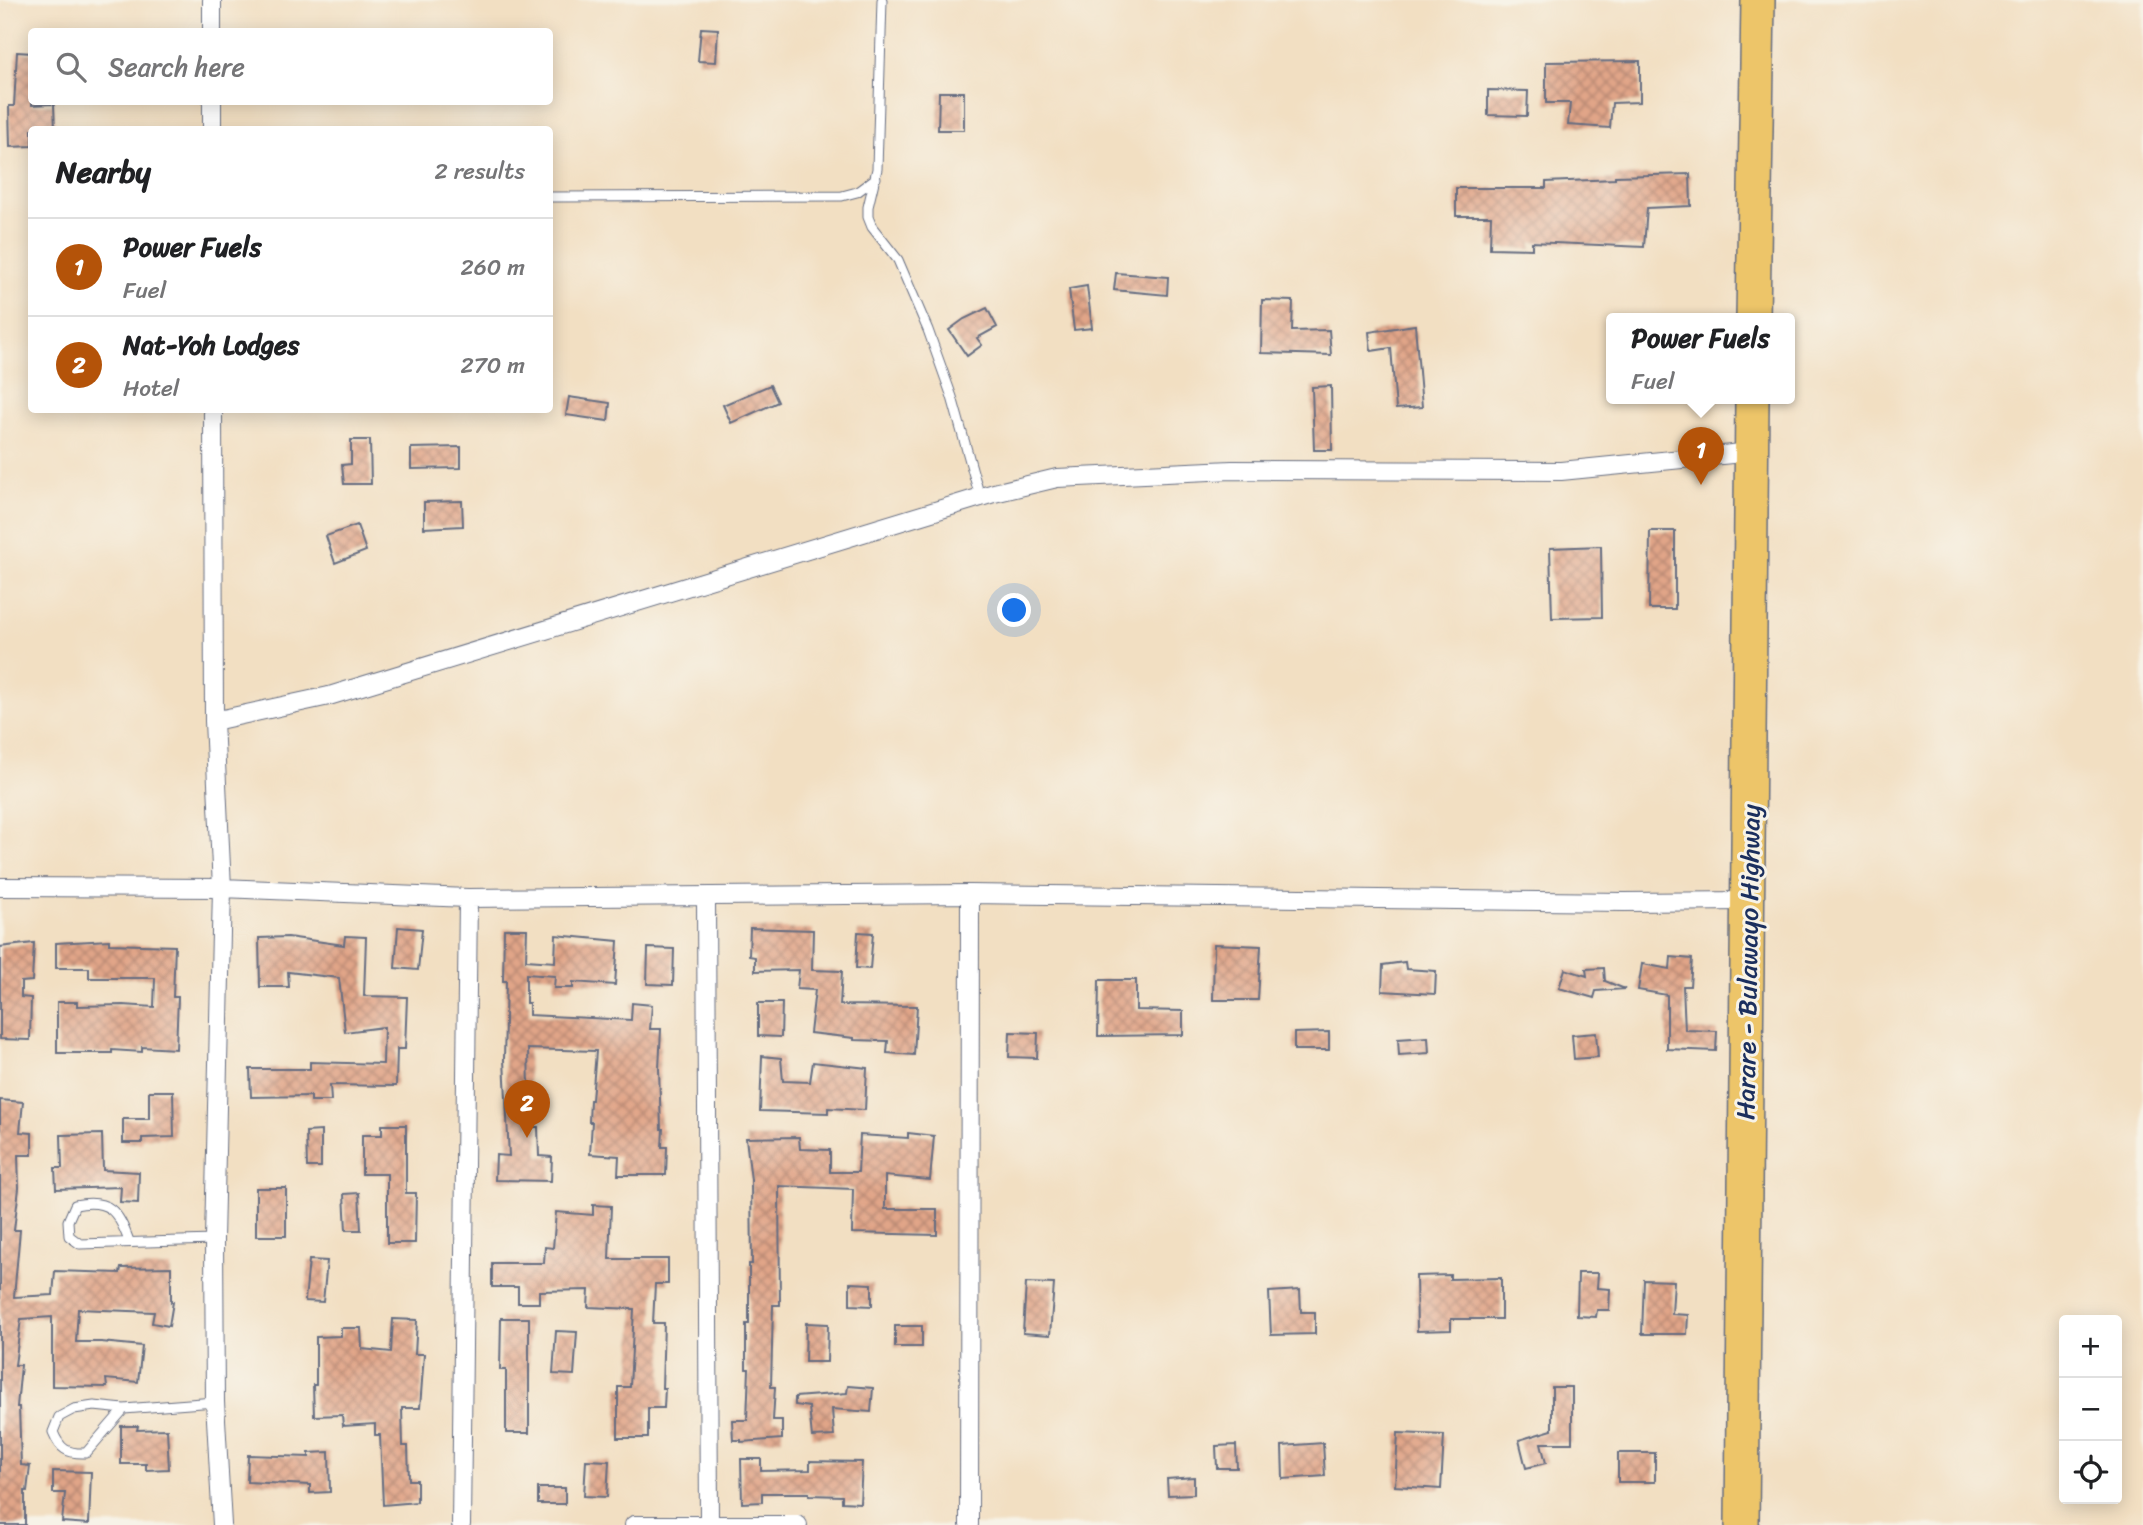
<!DOCTYPE html>
<html lang="en">
<head>
<meta charset="utf-8">
<style>
  :root { --surface:#fff; --page:#f6f6f6; --text:#202124; --muted:#757577; --line:#e0e0e0; --accent:#b45309 }
  body { margin:0; font-family:Sriracha,sans-serif; background:var(--page); color:var(--text) }
  .controls { position:absolute; right:21px; bottom:21px; display:grid; overflow:hidden; border-radius:7px; box-shadow:0 4px 18px #0003 }
  .controls button { width:63px; height:63px; display:grid; place-items:center; padding:0; border:0; border-bottom:2px solid var(--line); background:var(--surface); color:var(--text); font:35px sans-serif }
  .you { position:absolute; left:1015px; top:611px; width:24px; height:24px; margin:-18px; border:5px solid #fff; border-radius:50%; background:#1a73e8; box-shadow:0 0 0 10px #1a73e833 }
  .badge { display:grid; place-items:center; width:46px; height:46px; border-radius:50%; background:var(--accent); color:#fff; font-size:23px; font-weight:700 }
  .pin { position:absolute; translate:-50% -58px; filter:drop-shadow(0 2px 4px #0008) }
  .pin::after { content:''; position:absolute; top:37px; width:24px; height:21px; background:inherit; clip-path:polygon(0 0,100% 0,50% 100%) }
  .popup { position:absolute; left:1606px; top:313px; width:189px; height:91px; box-sizing:border-box; display:grid; place-content:center; border-radius:7px; background:var(--surface); filter:drop-shadow(0 2px 5px #0005); font-size:23px; white-space:nowrap; color:var(--muted) }
  .popup b { font-size:26px; color:var(--text) }
  .popup::after { content:''; position:absolute; left:50%; top:100%; margin-left:-14px; border:14px solid transparent; border-top-color:var(--surface) }
  .list { margin:0; padding:0; list-style:none }
  h2 { display:flex; justify-content:space-between; align-items:center; height:91px; margin:0; padding:0 28px; font-size:30px }
  h2 small { font-size:23px; font-weight:400; color:var(--muted) }
  .list li { display:grid; grid-template-columns:46px 1fr auto; gap:21px; align-items:center; box-sizing:border-box; height:98px; padding:0 28px; border-top:2px solid var(--line) }
  .list b { display:block; font-size:26px; white-space:nowrap }
  .list p { margin:0; font-size:23px; white-space:nowrap; color:var(--muted) }
  .list em { font-size:23px; font-style:normal; color:var(--muted) }
  .icon { flex:none; width:38px; height:38px; fill:none; stroke:currentColor; stroke-width:2; stroke-linecap:round; stroke-linejoin:round }
  .map { position:relative; flex:none; width:2143px; height:1525px; overflow:hidden }
  .search { position:absolute; background:var(--surface); box-shadow:0 4px 18px #0003; left:28px; top:28px; width:525px; height:77px; display:flex; align-items:center; gap:18px; box-sizing:border-box; padding:0 24px; border-radius:7px; color:var(--muted); font-size:26px }
  .panel { position:absolute; background:var(--surface); box-shadow:0 4px 18px #0003; left:28px; top:126px; width:525px; height:287px; border-radius:7px }
  .map>svg:first-child { display:block }
  .building { fill:url(#building-cross-hatch) }
  .lines { fill:none; stroke-linecap:round; stroke-linejoin:round }
  .lane-casing { stroke:#666d81; stroke-width:11 }
  .street-casing { stroke:#666d81; stroke-width:20 }
  .highway-casing { stroke:#666d81; stroke-width:36 }
  .lane { stroke:#fff; stroke-width:9 }
  .street { stroke:#fff; stroke-width:18 }
  .highway { stroke:#edc569; stroke-width:33 }
  .labels { text-anchor:middle; stroke-width:6; stroke-linejoin:round; paint-order:stroke }
  .street-label { font-size:26px; fill:#1b2f5e; stroke:#f7f3e8 }
</style>
</head>
<body>
<div class="map">
<svg width="2143" height="1525" viewBox="0 0 2143 1525">
  <defs>
    <pattern id="building-cross-hatch" width="8" height="8" patternUnits="userSpaceOnUse" patternTransform="scale(1.75)"><rect width="8" height="8" fill="#e1a588"/><path d="M0 0l8 8M0 8l8-8" fill="none" stroke="#b68772"/></pattern>
  </defs>
  <rect width="100%" height="100%" fill="#f7f3e8"/>
  <filter id="ink" filterUnits="userSpaceOnUse"><feTurbulence type="fractalNoise" baseFrequency=".0143" numOctaves="2"/><feDisplacementMap in="SourceGraphic" scale="14" xChannelSelector="R" yChannelSelector="G"/><feConvolveMatrix kernelMatrix="1 2 1 2 8 2 1 2 1" color-interpolation-filters="sRGB"/></filter>
  <filter id="wash" filterUnits="userSpaceOnUse"><feTurbulence type="fractalNoise" baseFrequency=".00686" numOctaves="4" result="noise"/><feDisplacementMap in="SourceGraphic" scale="28" xChannelSelector="R" yChannelSelector="G"/><feGaussianBlur stdDeviation="1.57" result="paint"/><feColorMatrix in="noise" values="0 0 0 0 0 0 0 0 0 0 0 0 0 0 0 0 0 1.4 0 .05"/><feComposite in="paint" operator="in"/></filter>
  <g filter="url(#wash)">
    <rect width="100%" height="100%" fill="#f2dfc2"/>
    <g id="blocks">
      <path class="building" d="M 701,28 L 718,29 L 716,62 L 698,61 Z
        M 17,52 L 32,53 L 32,105 L 54,104 L 55,130 L 32,130 L 32,146 L 10,147 L 9,106 L 14,106 Z
        M 1640,61 L 1640,102 L 1612,103 L 1610,128 L 1568,125 L 1570,103 L 1546,103 L 1546,62 Z
        M 1488,90 L 1528,91 L 1527,116 L 1488,115 Z
        M 939,92 L 964,92 L 964,130 L 938,130 Z
        M 1690,174 L 1691,206 L 1647,208 L 1644,247 L 1532,242 L 1532,249 L 1490,248 L 1491,216 L 1456,216 L 1456,188 L 1546,188 L 1546,182 L 1615,179 L 1615,176 Z
        M 1116,273 L 1168,277 L 1167,295 L 1114,290 Z
        M 1087,286 L 1092,328 L 1074,330 L 1069,289 Z
        M 1262,300 L 1293,301 L 1292,331 L 1329,330 L 1331,355 L 1261,353 Z
        M 987,308 L 997,327 L 977,338 L 982,345 L 967,356 L 949,330 L 964,319 Z
        M 1415,325 L 1422,407 L 1396,409 L 1391,348 L 1371,351 L 1369,332 Z
        M 770,385 L 778,402 L 731,423 L 723,405 Z
        M 1331,386 L 1332,450 L 1314,450 L 1312,387 Z
        M 569,397 L 610,403 L 608,421 L 566,415 Z
        M 351,440 L 370,440 L 371,484 L 344,484 L 342,465 L 351,464 Z
        M 461,447 L 461,468 L 411,469 L 411,448 Z
        M 462,501 L 463,526 L 424,528 L 424,502 Z
        M 357,525 L 366,551 L 335,563 L 326,536 Z
        M 1650,531 L 1675,531 L 1675,609 L 1649,609 Z
        M 1601,546 L 1602,617 L 1552,618 L 1550,548 Z
        M 398,927 L 422,929 L 418,970 L 395,968 Z
        M 750,928 L 813,930 L 812,970 L 842,971 L 840,1005 L 917,1006 L 914,1055 L 887,1053 L 888,1041 L 854,1040 L 854,1038 L 810,1033 L 815,990 L 797,989 L 799,970 L 755,971 L 755,957 L 749,956 Z
        M 504,929 L 527,929 L 526,960 L 555,962 L 556,935 L 618,941 L 615,985 L 573,982 L 573,988 L 554,988 L 555,976 L 526,974 L 526,1003 L 529,1003 L 529,1015 L 631,1020 L 632,1003 L 652,1005 L 650,1029 L 661,1029 L 659,1069 L 661,1129 L 663,1129 L 662,1147 L 667,1147 L 666,1175 L 618,1175 L 619,1156 L 590,1154 L 592,1122 L 589,1122 L 590,1100 L 592,1100 L 596,1051 L 528,1049 L 530,1127 L 538,1127 L 539,1156 L 552,1157 L 551,1181 L 495,1180 L 496,1155 L 509,1156 L 504,1060 L 506,981 L 503,981 Z
        M 858,932 L 873,933 L 870,969 L 856,968 Z
        M 345,936 L 366,937 L 364,996 L 407,997 L 405,1049 L 397,1049 L 396,1086 L 330,1085 L 331,1101 L 311,1101 L 311,1096 L 251,1097 L 250,1069 L 310,1069 L 310,1062 L 383,1064 L 384,1027 L 345,1032 L 339,978 L 288,972 L 289,987 L 260,987 L 259,938 L 288,937 L 344,945 Z
        M 109,940 L 109,944 L 175,946 L 173,997 L 178,997 L 176,1049 L 142,1047 L 142,1052 L 112,1050 L 112,1053 L 57,1053 L 57,1002 L 77,1002 L 77,1006 L 123,1005 L 154,1007 L 155,978 L 89,978 L 89,968 L 56,968 L 56,943 Z
        M 34,943 L 32,981 L 21,982 L 21,997 L 31,998 L 30,1040 L 0,1039 L 0,947 Z
        M 1214,944 L 1261,946 L 1258,1000 L 1213,1000 Z
        M 648,948 L 674,949 L 673,985 L 647,984 Z
        M 1671,957 L 1692,959 L 1690,986 L 1683,986 L 1685,1030 L 1717,1031 L 1716,1051 L 1667,1049 L 1667,995 L 1638,990 L 1642,964 L 1670,969 Z
        M 1405,962 L 1406,969 L 1436,971 L 1435,994 L 1382,991 L 1383,965 Z
        M 1604,968 L 1605,981 L 1625,989 L 1596,991 L 1594,998 L 1559,988 L 1565,969 L 1587,976 L 1586,969 Z
        M 1099,980 L 1136,980 L 1136,1010 L 1183,1011 L 1183,1035 L 1098,1036 Z
        M 758,1003 L 782,1003 L 781,1037 L 758,1036 Z
        M 1010,1032 L 1038,1033 L 1037,1058 L 1009,1057 Z
        M 1329,1032 L 1329,1050 L 1294,1050 L 1294,1033 Z
        M 1596,1033 L 1598,1057 L 1574,1059 L 1572,1035 Z
        M 1428,1037 L 1429,1053 L 1399,1055 L 1398,1039 Z
        M 762,1056 L 781,1058 L 783,1081 L 810,1082 L 813,1062 L 867,1068 L 865,1110 L 828,1108 L 828,1113 L 760,1111 Z
        M 149,1091 L 173,1091 L 174,1137 L 142,1138 L 142,1143 L 123,1143 L 123,1119 L 149,1119 Z
        M 0,1100 L 23,1102 L 20,1132 L 32,1133 L 32,1155 L 18,1155 L 19,1188 L 14,1230 L 20,1230 L 14,1297 L 53,1295 L 55,1271 L 120,1273 L 121,1268 L 171,1267 L 171,1302 L 173,1302 L 169,1326 L 152,1323 L 154,1312 L 78,1309 L 76,1342 L 101,1342 L 142,1346 L 138,1382 L 106,1379 L 107,1387 L 52,1386 L 52,1317 L 21,1319 L 15,1365 L 21,1365 L 17,1407 L 19,1407 L 21,1465 L 30,1466 L 27,1491 L 25,1491 L 25,1525 L 0,1525 Z
        M 382,1125 L 406,1125 L 406,1193 L 416,1193 L 415,1243 L 387,1243 L 387,1174 L 362,1174 L 362,1135 L 382,1135 Z
        M 321,1131 L 321,1167 L 307,1167 L 306,1132 Z
        M 908,1133 L 934,1136 L 930,1180 L 885,1176 L 885,1209 L 937,1209 L 937,1235 L 852,1233 L 853,1189 L 779,1186 L 780,1305 L 773,1305 L 771,1387 L 775,1387 L 773,1420 L 782,1420 L 782,1439 L 741,1442 L 741,1440 L 733,1440 L 732,1420 L 747,1420 L 749,1369 L 746,1369 L 746,1324 L 749,1324 L 749,1264 L 752,1264 L 751,1180 L 746,1138 L 799,1137 L 800,1149 L 830,1150 L 830,1172 L 858,1172 L 860,1135 L 908,1138 Z
        M 102,1134 L 103,1170 L 139,1172 L 138,1203 L 120,1202 L 121,1187 L 56,1189 L 55,1168 L 62,1168 L 61,1135 Z
        M 256,1188 L 286,1188 L 286,1236 L 256,1236 Z
        M 359,1193 L 361,1230 L 346,1230 L 344,1194 Z
        M 593,1205 L 611,1206 L 609,1259 L 668,1259 L 668,1284 L 655,1284 L 653,1323 L 664,1323 L 662,1388 L 665,1388 L 664,1408 L 648,1408 L 648,1438 L 618,1438 L 618,1387 L 630,1387 L 634,1309 L 588,1307 L 589,1290 L 539,1291 L 539,1303 L 518,1303 L 518,1287 L 492,1287 L 492,1263 L 544,1263 L 545,1247 L 553,1248 L 556,1212 L 593,1215 Z
        M 309,1260 L 327,1261 L 323,1302 L 305,1301 Z
        M 1578,1273 L 1598,1273 L 1597,1288 L 1610,1289 L 1609,1310 L 1597,1310 L 1596,1317 L 1577,1316 Z
        M 1450,1275 L 1450,1279 L 1501,1278 L 1501,1319 L 1451,1319 L 1451,1330 L 1417,1331 L 1416,1276 Z
        M 1644,1280 L 1674,1281 L 1672,1314 L 1688,1315 L 1687,1334 L 1642,1334 Z
        M 850,1283 L 872,1284 L 872,1306 L 850,1305 Z
        M 1026,1283 L 1054,1284 L 1050,1335 L 1023,1333 Z
        M 1300,1290 L 1301,1312 L 1315,1312 L 1315,1334 L 1271,1335 L 1269,1292 Z
        M 501,1318 L 529,1318 L 529,1433 L 506,1433 L 506,1370 L 500,1370 Z
        M 393,1319 L 417,1320 L 415,1354 L 424,1354 L 420,1408 L 402,1408 L 403,1446 L 408,1446 L 409,1480 L 417,1480 L 417,1502 L 383,1505 L 380,1435 L 375,1435 L 375,1424 L 343,1426 L 342,1415 L 314,1416 L 313,1385 L 316,1385 L 316,1337 L 341,1336 L 341,1328 L 361,1328 L 362,1349 L 391,1352 Z
        M 806,1323 L 828,1324 L 827,1362 L 805,1362 Z
        M 895,1326 L 922,1326 L 922,1347 L 895,1347 Z
        M 556,1331 L 577,1332 L 574,1375 L 553,1374 Z
        M 848,1386 L 873,1388 L 871,1412 L 832,1409 L 834,1436 L 812,1437 L 809,1407 L 795,1405 L 795,1397 L 847,1393 Z
        M 1552,1387 L 1572,1387 L 1572,1443 L 1541,1443 L 1546,1463 L 1526,1468 L 1519,1440 L 1552,1430 Z
        M 121,1426 L 138,1426 L 137,1430 L 167,1429 L 169,1469 L 146,1470 L 146,1464 L 121,1464 Z
        M 1398,1433 L 1444,1435 L 1441,1489 L 1395,1486 Z
        M 1323,1443 L 1325,1476 L 1283,1479 L 1282,1446 Z
        M 1236,1445 L 1237,1468 L 1217,1468 L 1216,1446 Z
        M 329,1452 L 330,1492 L 310,1493 L 310,1485 L 247,1482 L 248,1455 L 309,1457 L 309,1453 Z
        M 1618,1453 L 1655,1453 L 1655,1482 L 1618,1482 Z
        M 741,1459 L 761,1459 L 761,1471 L 810,1470 L 810,1461 L 862,1462 L 860,1503 L 842,1502 L 842,1496 L 809,1495 L 809,1493 L 762,1493 L 762,1502 L 742,1503 Z
        M 586,1460 L 609,1461 L 607,1497 L 584,1496 Z
        M 53,1471 L 91,1472 L 89,1524 L 62,1522 L 65,1493 L 53,1493 Z
        M 1194,1477 L 1194,1494 L 1168,1495 L 1167,1479 Z
        M 538,1488 L 565,1488 L 565,1504 L 538,1504 Z"/>
    </g>
  </g>
  <g filter="url(#ink)">
    <use href="#blocks" fill-opacity="0" stroke="#666d81" stroke-width="2"/>
    <g class="lines">
      <g class="lane-casing">
        <path id="lane" d="M 882,0 L 877,169 L 868,207 L 868,217 L 872,227 L 898,260 L 928,330 L 952,397 L 980,497
          M 550,197 L 842,196 L 857,192 L 876,178
          M 129,1241 C 118,1211 109,1198 75,1205 L 68,1221 L 69,1236 L 80,1244 L 214,1240
          M 124,1409 L 86,1453 C 67,1454 60,1449 53,1432 L 59,1417 L 74,1409 L 94,1406 L 124,1409 L 215,1402"/>
      </g>
      <g class="street-casing">
        <path id="street" d="M 212,0 L 212,32
          M 212,102 L 212,130
          M 213,410 L 214,721 L 222,888 L 214,1240 L 215,1402 L 222,1525
          M 214,721 L 329,696 L 994,493 L 1057,478 L 1232,470 L 1561,471 L 1752,452
          M 0,887 L 222,888 L 468,898 L 970,894 L 1624,902 L 1749,901
          M 706,897 L 709,1524
          M 461,1525 L 468,898
          M 634,1525 L 798,1525
          M 969,1525 L 970,894"/>
      </g>
      <g class="highway-casing">
        <path id="highway" d="M 1753,319 L 1758,0
          M 1742,1525 L 1752,399"/>
      </g>
      <use href="#lane" class="lane"/>
      <use href="#street" class="street"/>
      <use href="#highway" class="highway"/>
    </g>
  </g>
  <g class="labels">
    <g class="street-label">
      <text transform="translate(1748 962) rotate(-89)" y="9">Harare - Bulawayo Highway</text>
    </g>
  </g>
</svg>
<div class="controls">
<button>+</button>
<button>−</button>
<button><svg class="icon" aria-label="locate" viewBox="0 0 24 24"><circle cx="12" cy="12" r="6"/><path d="M12 2v4M12 18v4M2 12h4M18 12h4"/></svg></button>
</div>
<div class="you"></div>
<div class="pin badge" style="left:1701px;top:485px">1</div>
<div class="popup"><b>Power Fuels</b>Fuel</div>
<div class="pin badge" style="left:527px;top:1138px">2</div>
<div class="search"><svg class="icon" aria-label="search" viewBox="0 0 24 24"><circle cx="10" cy="10" r="6"/><path d="M15 15l6 6"/></svg>Search here</div>
<section class="panel">
<h2>Nearby<small>2 results</small></h2>
<ul class="list">
<li><span class="badge">1</span><div><b>Power Fuels</b><p>Fuel</p></div><em>260 m</em></li>
<li><span class="badge">2</span><div><b>Nat-Yoh Lodges</b><p>Hotel</p></div><em>270 m</em></li>
</ul>
</section>
</div>
</body>
</html>
